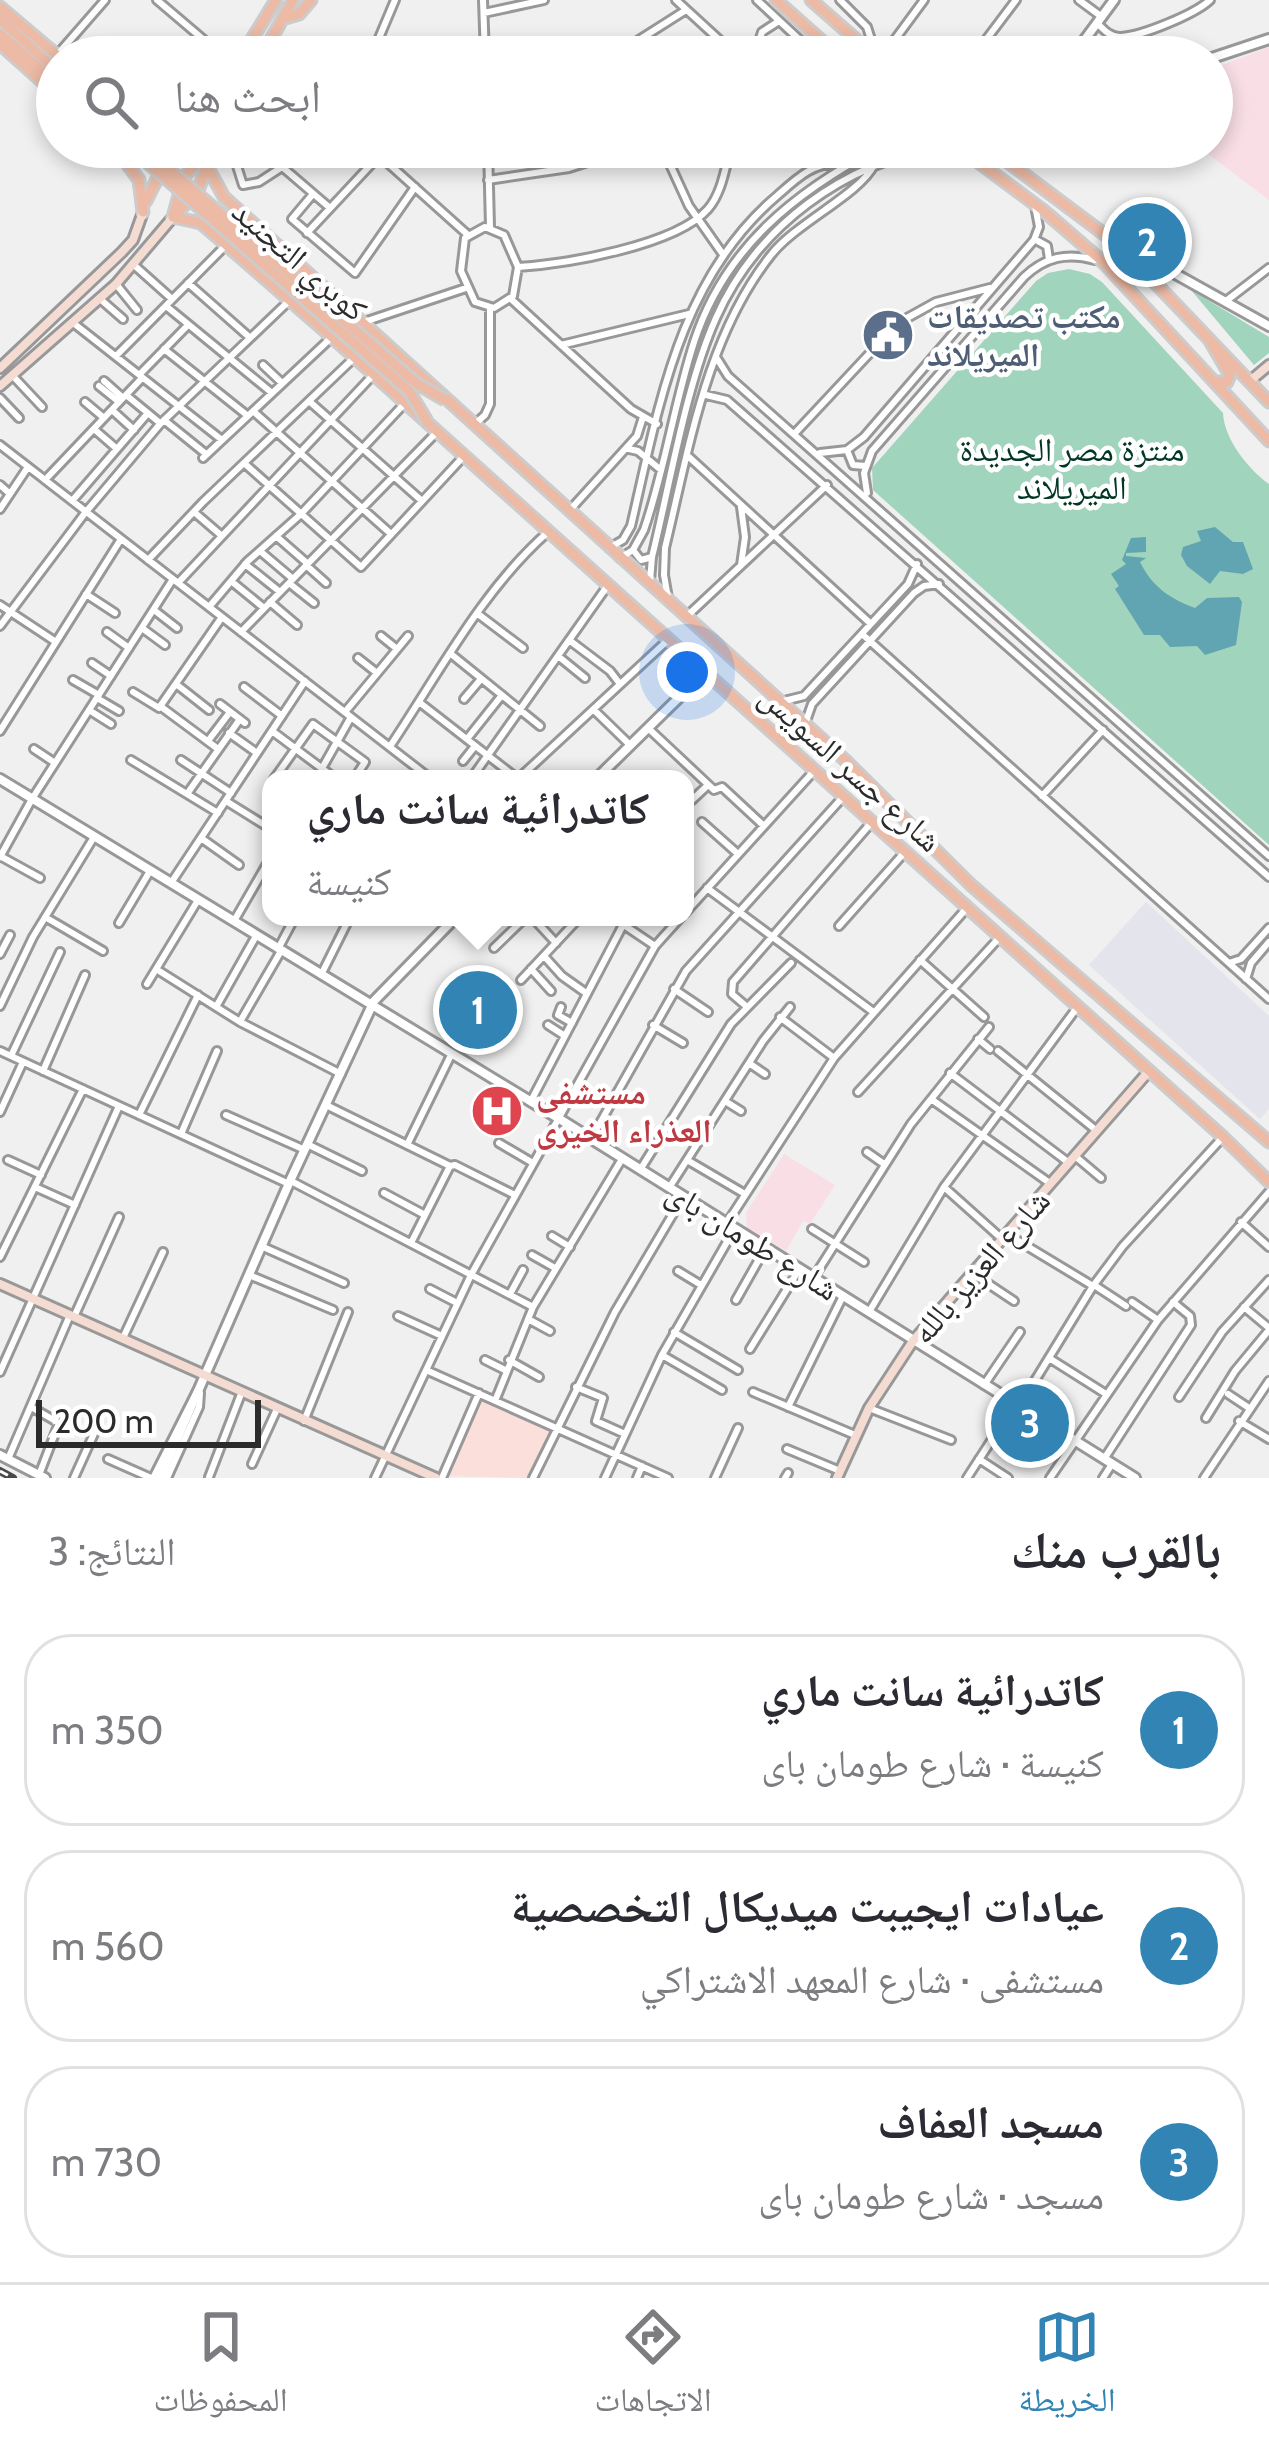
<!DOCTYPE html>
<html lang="ar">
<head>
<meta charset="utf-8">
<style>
  :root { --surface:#fff; --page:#f7f7f7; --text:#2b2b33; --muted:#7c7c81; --line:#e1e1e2; --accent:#3284b4 }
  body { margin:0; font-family:Cabin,"Noto Naskh Arabic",sans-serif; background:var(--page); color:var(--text); direction:rtl }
  .scale { position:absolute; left:36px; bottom:30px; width:225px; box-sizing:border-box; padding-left:12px; border:6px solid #2b2b2b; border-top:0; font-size:33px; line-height:42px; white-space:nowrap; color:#2b2b2b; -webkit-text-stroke:9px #fff; paint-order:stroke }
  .you { position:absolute; left:687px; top:672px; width:42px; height:42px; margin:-30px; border:9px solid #fff; border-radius:50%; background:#1a73e8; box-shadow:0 0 0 18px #1a73e833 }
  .badge { display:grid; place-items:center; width:78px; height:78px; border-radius:50%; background:var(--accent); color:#fff; font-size:39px; font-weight:700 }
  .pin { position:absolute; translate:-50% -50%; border:6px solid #fff; box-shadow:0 3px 12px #0006 }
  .popup { position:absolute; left:262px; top:770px; width:432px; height:156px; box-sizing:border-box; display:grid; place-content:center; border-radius:24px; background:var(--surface); filter:drop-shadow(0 3px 9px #0005); font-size:39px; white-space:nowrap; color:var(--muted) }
  .popup b { font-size:45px; color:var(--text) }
  .popup::after { content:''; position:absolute; left:50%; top:100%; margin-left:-24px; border:24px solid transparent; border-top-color:var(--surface) }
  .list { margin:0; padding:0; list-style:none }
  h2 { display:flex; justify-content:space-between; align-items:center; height:156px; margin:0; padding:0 48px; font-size:51px }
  h2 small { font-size:39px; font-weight:400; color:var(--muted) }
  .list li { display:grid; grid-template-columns:78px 1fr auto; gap:36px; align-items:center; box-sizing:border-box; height:192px; margin:0 24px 24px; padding:0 24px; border:3px solid var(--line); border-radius:48px }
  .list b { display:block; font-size:45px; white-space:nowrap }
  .list p { margin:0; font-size:39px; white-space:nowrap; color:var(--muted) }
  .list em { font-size:39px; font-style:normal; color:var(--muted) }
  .icon { flex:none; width:66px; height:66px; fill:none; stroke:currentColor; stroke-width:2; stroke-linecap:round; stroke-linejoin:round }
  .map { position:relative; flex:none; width:1269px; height:1478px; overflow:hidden; direction:ltr }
  .search { position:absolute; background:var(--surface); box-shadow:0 6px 18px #0003; left:36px; right:36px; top:36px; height:132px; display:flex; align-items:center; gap:30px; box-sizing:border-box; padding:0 42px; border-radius:66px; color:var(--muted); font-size:45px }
  .sheet { height:804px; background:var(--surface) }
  nav { display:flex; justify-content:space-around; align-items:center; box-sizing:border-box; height:168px; border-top:3px solid var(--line); background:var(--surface); font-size:33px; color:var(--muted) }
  nav a { display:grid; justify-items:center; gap:6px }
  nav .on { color:var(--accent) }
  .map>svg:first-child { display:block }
  .built { fill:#e3e4ec }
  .education { fill:#f9dee5 }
  .medical { fill:#fadfdb }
  .green { fill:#a1d4bc }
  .water { fill:#60a5b1 }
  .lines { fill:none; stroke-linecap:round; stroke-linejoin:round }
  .minor-casing { stroke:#989899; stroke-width:12 }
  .tertiary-casing { stroke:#989899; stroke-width:14 }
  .secondary-casing { stroke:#989899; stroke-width:14 }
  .primary-casing { stroke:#ccc; stroke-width:15 }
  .minor { stroke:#fff; stroke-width:6 }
  .tertiary { stroke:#fff; stroke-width:8 }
  .secondary { stroke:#f5dcd2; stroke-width:8 }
  .primary { stroke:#ecbaa5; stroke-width:9 }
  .rail-casing { stroke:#484848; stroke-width:8 }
  .rail { stroke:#fff; stroke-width:3; stroke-dasharray:9; stroke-linecap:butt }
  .primary-bridge-casing { stroke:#ccc; stroke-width:15; stroke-linecap:butt }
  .primary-bridge { stroke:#ecbaa5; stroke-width:9 }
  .labels { text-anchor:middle; stroke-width:9; stroke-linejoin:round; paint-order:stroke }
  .street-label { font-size:33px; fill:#2b2b2b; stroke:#fff }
  .service-label { font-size:33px; font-weight:bold; fill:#4e5e75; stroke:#fff; text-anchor:start }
  .park-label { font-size:33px; fill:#023625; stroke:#fff }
  .health-label { font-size:33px; font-weight:bold; fill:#be3a42; stroke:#fff; text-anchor:start }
</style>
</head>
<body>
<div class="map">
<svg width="1269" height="1478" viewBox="0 0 1269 1478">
  <rect width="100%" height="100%" fill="#f0f0f1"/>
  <path class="built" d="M 1146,902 L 1269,1016 L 1269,1109 L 1260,1119 L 1089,965 Z"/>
  <path class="education" d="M 1269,47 L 1269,200 L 1199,147 L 1212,147 L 1212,69 Z
    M 784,1154 L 835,1185 L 810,1224 L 803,1221 L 786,1251 L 747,1228 L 746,1213 Z"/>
  <path class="medical" d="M 481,1399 L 551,1431 L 530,1478 L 445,1476 Z"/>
  <path class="green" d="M 1069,269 L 1090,274 L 1102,282 L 1223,413 C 1224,439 1249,470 1269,484 L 1269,845 L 873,490 L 872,468 L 1036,281 L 1048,273 Z
    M 1191,290 L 1269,337 L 1269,353 L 1254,365 Z"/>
  <path class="water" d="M 1215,527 L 1233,542 L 1243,542 L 1253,569 L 1243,574 L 1220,571 L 1210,584 L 1187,566 L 1181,555 L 1183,547 L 1201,541 L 1197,531 Z
    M 1146,537 L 1146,552 L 1126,553 L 1126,556 L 1146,558 L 1140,562 C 1153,588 1171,599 1195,608 L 1207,598 L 1239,597 L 1242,602 L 1236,645 L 1205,655 L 1197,646 L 1170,647 L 1160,635 L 1144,635 L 1115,589 L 1119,586 L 1111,574 L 1126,564 L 1122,560 L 1131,538 Z"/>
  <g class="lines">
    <g class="minor-casing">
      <path id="minor" d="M 157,0 L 224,57
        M 483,0 L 485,57
        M 676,0 L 738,57
        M 757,0 L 818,57
        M 840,0 L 867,27 L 875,52
        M 1079,0 L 1102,17
        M 484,13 L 544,0
        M 1097,23 C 1104,30 1111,38 1121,37 C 1142,36 1195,14 1210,0
        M 57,55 L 105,0
        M 371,57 L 395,0
        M 612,57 L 686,10
        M 754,57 L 762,32 L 779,21
        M 882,57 L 924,0
        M 973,57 L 1016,0
        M 231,147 L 243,185 L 259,182 L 282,167
        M 259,147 L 330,208
        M 370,147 L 468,235
        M 488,147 L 490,227
        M 662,147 L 689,206 L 722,253
        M 488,180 L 569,168 L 635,147
        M 313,194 L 292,219 L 355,273 L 415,187
        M 485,227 L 504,235 L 518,267 L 513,296 L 494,308 L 475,302 L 461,271 L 465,238 Z
        M 307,233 L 378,157
        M 1036,240 L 1047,246 L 1049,259
        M 134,265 L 172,299
        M 518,267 C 565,264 675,246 708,209 C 722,193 725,168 731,147
        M 188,283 L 248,336
        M 116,284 L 137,310
        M 99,298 L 123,319
        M 511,299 L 631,409 L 657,424
        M 1226,301 L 1269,268
        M 166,306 L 272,393
        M 72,322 L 222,440
        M 361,323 L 466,288
        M 561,345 L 689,314
        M 164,349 L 248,416
        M 116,356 L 226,245
        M 716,357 L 728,376 L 1269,856
        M 263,365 L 282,383
        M 140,374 L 188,325
        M 12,375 L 42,407
        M 104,381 L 123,398
        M 99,386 L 119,402
        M 126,395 L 160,423
        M 706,395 L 727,400 L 1269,877
        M 0,398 L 19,418
        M 309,401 L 422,501
        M 85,402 L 104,418
        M 112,410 L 134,430
        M 253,411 L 391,534
        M 164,420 L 206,454
        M 475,424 L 485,415 L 490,404 L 490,308
        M 94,429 L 117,449
        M 796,432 L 898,323 L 936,302 L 990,288
        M 0,445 L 431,779
        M 629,449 L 638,451 L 661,470
        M 847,450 L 853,465 L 866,466
        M 820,453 L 847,450 L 864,437 L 1034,240 L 1039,227 L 1035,206
        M 689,457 L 871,624
        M 203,458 L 332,337
        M 244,463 L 361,567 L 464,456
        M 45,480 L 142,378
        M 0,485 L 10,494
        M 867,493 L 864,473 L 872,451 L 1024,277 C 1045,257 1067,252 1095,260
        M 72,501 L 148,413
        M 0,509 L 28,467
        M 569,511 L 637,436 L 643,417
        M 194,512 L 222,536
        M 276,536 L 308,564
        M 609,548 L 623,540 L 631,526 C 659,406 679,278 778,195 C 797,178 816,160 842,164
        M 633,550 L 641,560 L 652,557
        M 260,551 L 293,579
        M 620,558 L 633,550 L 644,530 C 665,469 674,404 694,342 C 725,247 795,192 880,147
        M 148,560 L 203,502 L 355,357
        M 245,564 L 280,592
        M 306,565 L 326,583
        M 741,565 L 745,537 L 741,507
        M 231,581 L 264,608
        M 650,581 L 652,557 C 670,484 686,385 716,318 C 757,226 844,163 941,147
        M 178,583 L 374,374
        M 289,583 L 314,603
        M 86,594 L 115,613
        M 668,598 L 664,575 L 665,548 C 689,449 706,337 771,255 C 796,223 860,194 874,165
        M 270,602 L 297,625
        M 0,605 L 56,642
        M 209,607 L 248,561 L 301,514 L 406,402
        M 154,610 L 177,628
        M 478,614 L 523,648
        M 686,617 L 827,485
        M 0,626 L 85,513 L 160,424 L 290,300
        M 142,628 L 165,645
        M 107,632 L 129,648
        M 241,632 L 436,433
        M 862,634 L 1269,999
        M 381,636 L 397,649
        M 569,640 L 610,671 L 620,684
        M 451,654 L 540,726
        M 558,656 L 585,678
        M 358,658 L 377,673
        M 92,663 L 111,676
        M 73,680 L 99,695
        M 176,684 L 209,710
        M 244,687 L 282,716
        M 133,692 L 159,708 L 222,617
        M 97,698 L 119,711
        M 464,699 L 481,679
        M 419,702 C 452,728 485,753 518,779 L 668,640
        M 780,702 L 804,696 L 908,584 L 917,564
        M 220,704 L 245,723
        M 160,706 L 218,749
        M 89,710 L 111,724
        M 594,710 L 630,745
        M 345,712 L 408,636
        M 806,721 L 812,704 L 914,593 L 924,586 L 939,584
        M 648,728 L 714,790 L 722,787 L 764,826
        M 0,731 L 121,539
        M 272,731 L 336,779
        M 229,733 L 257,753
        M 467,739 L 502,695
        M 208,741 L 230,712
        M 391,745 C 439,673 483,589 548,532
        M 34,749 L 55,763
        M 131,760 L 218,813
        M 181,760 L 231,793
        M 463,761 L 475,746
        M 274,779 L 313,724 L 365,762 L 354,779
        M 316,779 L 351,717
        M 471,779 L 608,585
        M 187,794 L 240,719
        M 1042,796 L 1103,730
        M 692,800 L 708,785
        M 226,801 L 271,829
        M 702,822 L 738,854
        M 201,838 L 239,865
        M 0,856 L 40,878
        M 0,857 L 32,799 L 173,579
        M 171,883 L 305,681
        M 707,888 L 872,1011
        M 685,913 L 814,771
        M 45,917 L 103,951
        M 532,917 L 556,943
        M 612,917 L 655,946
        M 234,921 L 271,857
        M 119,923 L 150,871
        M 839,926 L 904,853
        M 494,948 L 526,917
        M 278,949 L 295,917
        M 0,954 L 10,935
        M 544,956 L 562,976 L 586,993
        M 920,960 L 984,1017
        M 1229,963 L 1241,959 L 1269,928
        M 156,969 L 240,1022 L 341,1074
        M 531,969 L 551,991
        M 321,975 L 349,919
        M 1246,979 L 1251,963 L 1269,942
        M 521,980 L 580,917
        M 147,984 L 198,900
        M 674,989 L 708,1012
        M 0,1006 L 33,937 L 94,837
        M 746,1006 L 732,994 L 733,982 L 871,823
        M 216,1007 L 256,936
        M 561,1007 L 558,1015 L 572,1023
        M 780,1017 L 834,1058
        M 241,1020 L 281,951
        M 548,1025 L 565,1036
        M 653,1025 L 683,1043
        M 978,1039 L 990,1049
        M 0,1051 L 289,1184
        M 998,1051 L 1097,1131
        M 11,1056 L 60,952
        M 749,1063 L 765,1074
        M 43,1071 L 85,975
        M 950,1073 L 1069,1163
        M 858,1092 L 999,938
        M 931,1099 L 1051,1184
        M 531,1101 L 623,925
        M 725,1101 L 741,1111
        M 326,1105 L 450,1166
        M 0,1112 L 23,1062
        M 139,1115 L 198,995
        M 226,1115 L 305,1150
        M 181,1134 L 217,1051
        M 591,1139 L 686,971 L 843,797
        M 499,1143 L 533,1163
        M 307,1144 L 362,1171
        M 407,1145 L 452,1053
        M 867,1152 L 884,1164
        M 1075,1156 L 1101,1178
        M 8,1160 L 41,1175
        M 687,1160 L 745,1194
        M 640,1170 L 731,1024 L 791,963
        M 291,1181 L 533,1307
        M 35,1187 L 75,1205
        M 944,1187 L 1002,1239
        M 669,1188 L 763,1041 L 790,1007
        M 384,1193 L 425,1215
        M 1241,1222 L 1269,1247
        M 727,1223 L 834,1058 L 966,909
        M 812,1229 L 864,1262
        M 1007,1234 L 1093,1286
        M 552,1236 L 570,1247
        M 411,1243 L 450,1166 L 455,1165 L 515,1195
        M 261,1246 L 344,1283
        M 532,1255 L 555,1268
        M 0,1257 L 83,1089
        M 678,1271 L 701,1285
        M 972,1273 L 1014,1301
        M 249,1275 L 333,1310
        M 814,1277 L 911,1124 L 989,1027
        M 1094,1285 L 1126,1306
        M 430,1289 L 457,1303
        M 510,1294 L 523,1270
        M 736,1300 L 766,1247
        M 1132,1302 L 1158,1320
        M 1244,1307 L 1269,1328
        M 869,1312 L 944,1187 L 1076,1009
        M 398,1316 L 442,1336
        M 74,1317 L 119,1217
        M 528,1319 L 550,1331
        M 674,1332 L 738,1370
        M 123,1338 L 163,1252
        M 750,1349 L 800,1268
        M 662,1355 L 722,1390
        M 1049,1358 L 1106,1394
        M 485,1360 L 505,1370
        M 509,1360 L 539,1377
        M 426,1370 L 668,1478
        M 0,1372 L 119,1106
        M 984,1385 L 1020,1332
        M 576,1387 L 603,1398 L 596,1421 L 625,1434
        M 753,1392 L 855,1435
        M 1228,1394 L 1249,1408
        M 1179,1397 L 1222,1332 L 1269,1280
        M 495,1401 L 533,1307 L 622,1159
        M 1020,1405 L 1093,1286 L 1123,1246 L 1223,1137
        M 31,1407 L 59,1423 L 39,1475
        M 788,1407 L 843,1296
        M 869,1408 L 951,1440
        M 1206,1418 L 1235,1371 L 1269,1330
        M 304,1421 L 348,1312
        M 1239,1421 L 1269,1439
        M 787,1449 L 840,1471
        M 8,1459 L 70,1315
        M 108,1459 L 151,1478
        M 979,1459 L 1008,1478
        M 1104,1459 L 1191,1325 L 1190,1316 L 1173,1302
        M 252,1464 L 277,1409
        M 209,1477 L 241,1394
        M 74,1478 L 97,1427
        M 153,1478 L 197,1391
        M 167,1478 L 199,1407 L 200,1393
        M 375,1478 L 471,1275 L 655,946 L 681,917
        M 442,1478 L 479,1393
        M 533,1478 L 615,1312 L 683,1197
        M 605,1478 L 662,1355 L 735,1228
        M 637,1478 L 642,1466
        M 715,1478 L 738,1428
        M 785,1478 L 788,1473
        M 967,1478 L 1015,1404
        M 1050,1478 L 1158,1320 L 1269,1192
        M 1103,1478 L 1112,1464
        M 1204,1478 L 1269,1381"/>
    </g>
    <g class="tertiary-casing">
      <path id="tertiary" d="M 1072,57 L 1114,0
        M 1212,58 L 1269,39
        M 1012,163 L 1016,147
        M 1118,242 L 1269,326
        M 0,779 L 558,1118 L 1135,1478
        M 596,779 L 704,673
        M 0,1455 L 45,1478
        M 160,1478 L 290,1181 L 374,1001 L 456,917"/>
    </g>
    <g class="secondary-casing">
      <path id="secondary" d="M 0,368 L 122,252 L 133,240 L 143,212
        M 1250,381 L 1269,365
        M 0,386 L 116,284 L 173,217
        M 0,1284 L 436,1478
        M 837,1478 L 869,1408 L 913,1341 L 1149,1071"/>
    </g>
    <g class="primary-casing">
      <path id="primary" d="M 776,0 L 840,57
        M 811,0 L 876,57
        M 0,7 L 59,57
        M 0,19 L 57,71
        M 282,19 L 299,14 L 311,0
        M 0,34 L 57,84
        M 0,44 L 57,95
        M 241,57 L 276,0
        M 261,57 L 293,0
        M 115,147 L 139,180 L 143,212
        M 958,147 L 1044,211 L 1103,262 L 1269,441
        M 988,147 L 1120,246 L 1269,402
        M 207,166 L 224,197 L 846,761 L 971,885 L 1269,1142
        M 146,201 L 173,147
        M 173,217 L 201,223 L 332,337 L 1223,1137 L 1269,1182
        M 173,217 L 184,177 L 211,147
        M 173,217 L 198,191 L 213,147
        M 1210,341 L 1230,375 L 1227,382 L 1215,382"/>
    </g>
    <use href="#minor" class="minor"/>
    <use href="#tertiary" class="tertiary"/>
    <use href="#secondary" class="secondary"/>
    <use href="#primary" class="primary"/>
    <g class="rail-casing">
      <path id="rail" d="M 0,1471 L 13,1478"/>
    </g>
    <use href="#rail" class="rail"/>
    <g class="primary-bridge-casing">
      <path id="primary-bridge" d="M 130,147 L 409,391 L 427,421
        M 143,147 L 416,383 L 445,400"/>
    </g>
    <use href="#primary-bridge" class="primary-bridge"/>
  </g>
  <defs>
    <g id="civic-disc" transform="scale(2.7)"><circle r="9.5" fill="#5c6f8a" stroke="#fff"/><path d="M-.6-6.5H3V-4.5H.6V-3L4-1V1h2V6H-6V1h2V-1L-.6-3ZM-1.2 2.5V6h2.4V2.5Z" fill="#fff"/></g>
    <g id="hospital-disc" transform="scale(2.7)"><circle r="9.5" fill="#e0444e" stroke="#fff"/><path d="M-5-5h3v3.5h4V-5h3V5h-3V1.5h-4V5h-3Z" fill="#fff"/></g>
  </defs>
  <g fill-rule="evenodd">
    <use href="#civic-disc" x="888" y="335"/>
    <use href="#hospital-disc" x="497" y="1111"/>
  </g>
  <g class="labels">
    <g class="street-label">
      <text transform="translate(300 260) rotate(41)" y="12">كوبري التجنيد</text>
      <text transform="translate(851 768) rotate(42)" y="12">شارع جسر السويس</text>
      <text transform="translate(753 1240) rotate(32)" y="12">شارع طومان باى</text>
      <text transform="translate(980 1266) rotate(-49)" y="12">شارع العزيز بالله</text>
    </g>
    <g class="service-label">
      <text x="927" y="328">مكتب تصديقات<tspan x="927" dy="38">الميريلاند</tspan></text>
    </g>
    <g class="park-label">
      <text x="1072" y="461">منتزة مصر الجديدة<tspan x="1072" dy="38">الميريلاند</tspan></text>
    </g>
    <g class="health-label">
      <text x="536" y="1104">مستشفى<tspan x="536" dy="38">العذراء الخيرى</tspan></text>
    </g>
  </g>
</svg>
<div class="scale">200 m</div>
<div class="you"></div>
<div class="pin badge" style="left:478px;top:1010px">1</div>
<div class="popup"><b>كاتدرائية سانت ماري</b>كنيسة</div>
<div class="pin badge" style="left:1147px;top:242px">2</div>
<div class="pin badge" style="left:1030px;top:1423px">3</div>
<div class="search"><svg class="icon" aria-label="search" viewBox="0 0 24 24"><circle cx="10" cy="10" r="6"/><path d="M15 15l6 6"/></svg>ابحث هنا</div>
</div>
<section class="sheet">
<h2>بالقرب منك<small>النتائج: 3</small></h2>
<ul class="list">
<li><span class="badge">1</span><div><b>كاتدرائية سانت ماري</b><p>كنيسة · شارع طومان باى</p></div><em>350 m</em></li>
<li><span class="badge">2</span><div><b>عيادات ايجيبت ميديكال التخصصية</b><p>مستشفى · شارع المعهد الاشتراكي</p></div><em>560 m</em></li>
<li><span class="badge">3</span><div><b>مسجد العفاف</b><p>مسجد · شارع طومان باى</p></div><em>730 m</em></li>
</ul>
</section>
<nav>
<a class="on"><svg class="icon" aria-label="map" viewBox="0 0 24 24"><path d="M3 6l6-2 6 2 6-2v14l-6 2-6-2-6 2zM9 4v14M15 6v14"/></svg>الخريطة</a>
<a><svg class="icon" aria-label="directions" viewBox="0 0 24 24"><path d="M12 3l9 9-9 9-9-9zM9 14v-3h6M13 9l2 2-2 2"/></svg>الاتجاهات</a>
<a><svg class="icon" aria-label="saved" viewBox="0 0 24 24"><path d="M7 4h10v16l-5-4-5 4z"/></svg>المحفوظات</a>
</nav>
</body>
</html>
